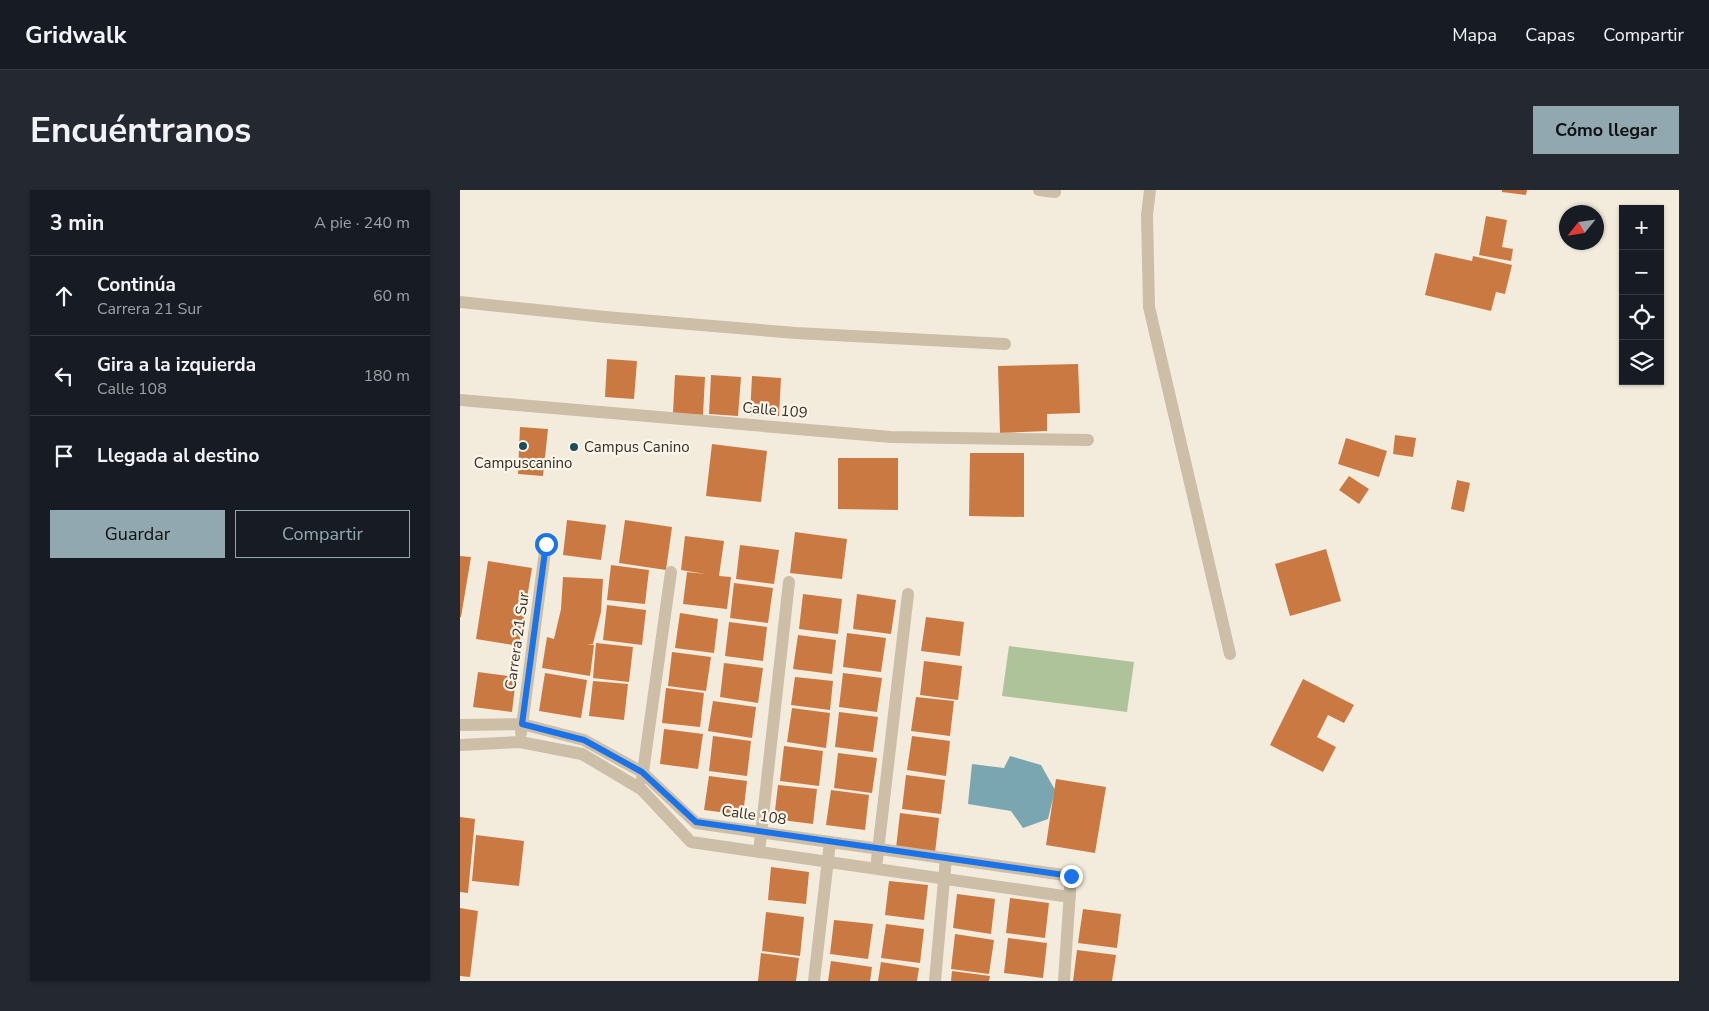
<!DOCTYPE html>
<html lang="es">
<head>
<meta charset="utf-8">
<style>
  :root { --surface:#171b24; --page:#242831; --text:#f1f3f6; --muted:#9ea1a6; --line:#363941; --accent:#91a8b0 }
  body { margin:0; font-family:"Nunito Sans",sans-serif; background:var(--page); color:var(--text) }
  .controls { position:absolute; right:15px; top:15px; display:grid; overflow:hidden; border-radius:0px; box-shadow:0 1px 4px #0004 }
  .controls button { width:45px; height:45px; display:grid; place-items:center; padding:0; border:0; border-bottom:1px solid var(--line); background:var(--surface); color:var(--text); font:25px sans-serif }
  .compass { position:absolute; left:1099px; top:15px; width:45px; height:45px; border-radius:50%; background:var(--surface); box-shadow:0 1px 4px #0004; rotate:240deg }
  .stop { position:absolute; width:15px; height:15px; margin:-11px; border:4px solid #1a73e8; border-radius:50%; background:#fff }
  .stop.end { background:#1a73e8; border-color:#fff; box-shadow:0 1px 5px #0008 }
  .list { margin:0; padding:0; list-style:none }
  h2 { display:flex; justify-content:space-between; align-items:center; height:65px; margin:0; padding:0 20px; font-size:21px }
  h2 small { font-size:16px; font-weight:400; color:var(--muted) }
  .list li { display:grid; grid-template-columns:32px 1fr auto; gap:15px; align-items:center; box-sizing:border-box; height:80px; padding:0 20px; border-top:1px solid var(--line) }
  .list b { display:block; font-size:19px; white-space:nowrap }
  .list p { margin:0; font-size:16px; white-space:nowrap; color:var(--muted) }
  .list em { font-size:16px; font-style:normal; color:var(--muted) }
  .actions { display:flex; gap:10px; padding:15px 20px }
  .actions a { flex:1; padding:11px 0; border:1px solid var(--accent); border-radius:0px; text-align:center; font-size:18px; color:var(--accent) }
  .actions .main { background:var(--accent); color:#111 }
  .icon { flex:none; width:28px; height:28px; fill:none; stroke:currentColor; stroke-width:2; stroke-linecap:round; stroke-linejoin:round }
  .map { position:relative; flex:none; width:1219px; height:791px; overflow:hidden; border-radius:0px }
  header { display:flex; align-items:center; gap:30px; box-sizing:border-box; height:70px; padding:0 25px; background:var(--surface); border-bottom:1px solid var(--line) }
  header strong { font-size:24px }
  nav { display:flex; gap:28px; margin-inline-start:auto; font-size:18px }
  .intro { display:flex; align-items:center; justify-content:space-between; box-sizing:border-box; height:120px; padding:0 30px }
  h1 { margin:0; font-size:35px }
  .button { padding:12px 22px; border-radius:0px; background:var(--accent); color:#111; font-size:18px; font-weight:700 }
  main { display:flex; gap:30px; padding:0 30px }
  aside { flex:1; background:var(--surface); border-radius:0px; box-shadow:0 1px 4px #0004 }
  .map>svg:first-child { display:block }
  .green { fill:#afc39b }
  .water { fill:#79a6b1 }
  .building { fill:#cb7942 }
  .lines { fill:none; stroke-linecap:round; stroke-linejoin:round }
  .minor { stroke:#ccbea7; stroke-width:12 }
  .route { stroke:#1a73e8; stroke-width:6 }
  .poi-dot { fill:#1b4d5b; stroke:#faf5e8; stroke-width:2 }
  .labels { text-anchor:middle; stroke-width:4.5; stroke-linejoin:round; paint-order:stroke }
  .street-label { font-size:15px; fill:#382f28; stroke:#faf5e8 }
  .poi-label { font-size:15px; fill:#382f28; stroke:#faf5e8; text-anchor:start }
</style>
</head>
<body>
<header>
<strong>Gridwalk</strong>
<nav><a>Mapa</a><a>Capas</a><a>Compartir</a></nav>
</header>
<div class="intro"><h1>Encuéntranos</h1><a class="button">Cómo llegar</a></div>
<main>
<aside>
<h2>3 min<small>A pie · 240 m</small></h2>
<ul class="list">
<li><svg class="icon" aria-label="ahead" viewBox="0 0 24 24"><path d="M12 20V5M6 11l6-6 6 6"/></svg><div><b>Continúa</b><p>Carrera 21 Sur</p></div><em>60 m</em></li>
<li><svg class="icon" aria-label="left" viewBox="0 0 24 24"><path d="M17 20v-9H6M10 6l-5 5 5 5"/></svg><div><b>Gira a la izquierda</b><p>Calle 108</p></div><em>180 m</em></li>
<li><svg class="icon" aria-label="arrive" viewBox="0 0 24 24"><path d="M6 21V4h12l-3 4 3 4H6"/></svg><div><b>Llegada al destino</b></div></li>
</ul>
<div class="actions"><a class="main">Guardar</a><a>Compartir</a></div>
</aside>
<div class="map">
<svg width="1219" height="791" viewBox="0 0 1219 791">
  <rect width="100%" height="100%" fill="#f3ecdc"/>
  <path class="green" d="M 549,456 L 674,472 L 667,522 L 542,506 Z"/>
  <path class="water" d="M 550,566 L 581,575 L 595,600 L 588,629 L 563,638 L 551,621 L 508,614 L 512,574 L 544,578 Z"/>
  <path class="building" d="M 1042,0 L 1067,0 L 1066,5 L 1042,2 Z
    M 1026,26 L 1047,30 L 1042,57 L 1053,59 L 1051,71 L 1019,65 Z
    M 975,63 L 1012,71 L 1013,66 L 1052,75 L 1045,104 L 1036,102 L 1031,121 L 965,105 Z
    M 147,169 L 177,171 L 174,209 L 145,207 Z
    M 618,174 L 620,223 L 587,224 L 587,241 L 540,243 L 538,176 Z
    M 215,185 L 245,187 L 243,225 L 213,223 Z
    M 251,185 L 281,187 L 278,226 L 249,224 Z
    M 292,186 L 321,188 L 319,226 L 290,225 Z
    M 60,237 L 88,239 L 83,286 L 58,284 Z
    M 935,245 L 956,248 L 953,267 L 933,264 Z
    M 886,248 L 927,261 L 919,287 L 878,274 Z
    M 252,254 L 307,261 L 301,312 L 246,306 Z
    M 510,263 L 564,263 L 564,327 L 509,326 Z
    M 378,268 L 438,268 L 438,320 L 378,319 Z
    M 889,286 L 909,299 L 899,314 L 879,300 Z
    M 997,290 L 1010,293 L 1004,322 L 991,319 Z
    M 107,330 L 146,335 L 141,370 L 103,365 Z
    M 165,330 L 212,337 L 206,380 L 159,373 Z
    M 335,342 L 387,349 L 382,389 L 330,383 Z
    M 225,346 L 264,351 L 259,386 L 271,387 L 267,419 L 223,414 L 227,382 L 246,384 L 221,380 Z
    M 280,355 L 319,360 L 314,394 L 276,389 Z
    M 866,359 L 881,411 L 830,426 L 815,374 Z
    M 0,366 L 11,367 L 1,427 L 0,427 Z
    M 28,371 L 72,378 L 59,456 L 16,449 Z
    M 151,375 L 189,380 L 185,414 L 147,410 Z
    M 103,387 L 143,389 L 141,422 L 133,454 L 127,454 L 134,455 L 130,486 L 82,478 L 87,447 L 94,449 L 101,419 Z
    M 274,393 L 313,398 L 308,433 L 270,428 Z
    M 343,404 L 382,409 L 378,444 L 339,439 Z
    M 397,404 L 436,410 L 431,444 L 393,439 Z
    M 147,415 L 186,420 L 182,455 L 143,450 Z
    M 220,423 L 258,429 L 254,463 L 215,458 Z
    M 466,427 L 504,432 L 500,466 L 461,461 Z
    M 269,432 L 307,437 L 303,471 L 265,466 Z
    M 387,443 L 426,448 L 421,482 L 383,477 Z
    M 338,445 L 376,450 L 372,484 L 333,479 Z
    M 136,453 L 173,457 L 169,492 L 133,488 Z
    M 212,462 L 251,467 L 246,501 L 208,496 Z
    M 464,471 L 502,476 L 498,510 L 460,505 Z
    M 264,473 L 303,478 L 298,513 L 260,507 Z
    M 18,482 L 56,487 L 52,522 L 13,517 Z
    M 85,483 L 127,490 L 121,528 L 79,521 Z
    M 383,483 L 422,488 L 417,522 L 379,517 Z
    M 335,487 L 373,491 L 370,520 L 331,515 Z
    M 843,489 L 894,515 L 884,533 L 868,525 L 857,547 L 876,557 L 863,582 L 810,555 Z
    M 133,491 L 168,494 L 164,530 L 129,526 Z
    M 206,498 L 244,503 L 240,537 L 202,533 Z
    M 456,507 L 494,511 L 490,546 L 451,541 Z
    M 253,511 L 296,517 L 292,548 L 248,541 Z
    M 332,518 L 370,523 L 366,558 L 327,552 Z
    M 379,522 L 418,527 L 413,562 L 375,557 Z
    M 204,539 L 243,544 L 238,579 L 200,574 Z
    M 253,546 L 291,551 L 287,586 L 249,581 Z
    M 452,546 L 490,551 L 486,586 L 447,580 Z
    M 324,556 L 363,561 L 359,596 L 320,591 Z
    M 378,563 L 417,568 L 412,603 L 374,598 Z
    M 446,585 L 485,590 L 481,624 L 442,619 Z
    M 249,586 L 287,591 L 283,625 L 244,620 Z
    M 596,589 L 646,597 L 635,663 L 586,655 Z
    M 318,595 L 357,599 L 353,634 L 314,629 Z
    M 371,600 L 409,605 L 405,640 L 366,635 Z
    M 440,623 L 479,628 L 475,663 L 436,658 Z
    M 0,627 L 15,629 L 8,703 L 0,702 Z
    M 16,645 L 64,651 L 59,696 L 12,691 Z
    M 311,677 L 349,682 L 346,714 L 308,710 Z
    M 429,691 L 468,695 L 464,730 L 425,725 Z
    M 497,704 L 535,709 L 531,744 L 493,738 Z
    M 550,708 L 589,713 L 585,748 L 546,743 Z
    M 0,718 L 18,721 L 10,787 L 0,786 Z
    M 623,719 L 661,724 L 657,758 L 618,753 Z
    M 306,722 L 344,727 L 340,766 L 302,761 Z
    M 374,730 L 413,734 L 408,769 L 370,764 Z
    M 426,734 L 464,739 L 460,773 L 421,768 Z
    M 495,744 L 534,750 L 529,784 L 491,779 Z
    M 548,748 L 587,753 L 583,788 L 544,783 Z
    M 617,760 L 656,765 L 652,791 L 613,791 Z
    M 301,763 L 339,768 L 336,791 L 298,791 Z
    M 371,771 L 412,777 L 410,791 L 368,791 Z
    M 421,772 L 459,778 L 457,791 L 418,791 Z
    M 492,781 L 530,786 L 529,791 L 491,791 Z"/>
  <g class="lines">
    <path class="minor" d="M 579,0 L 595,2
      M 690,0 L 687,25 L 689,117 L 770,464
      M 0,112 L 145,127 L 336,143 L 545,154
      M 0,210 L 431,247 L 628,250
      M 0,535 L 62,534 L 124,550 L 182,582 L 236,633 L 611,686 L 604,791
      M 61,543 L 86,354
      M 0,555 L 60,552 L 122,564 L 181,599 L 231,652 L 610,707
      M 182,589 L 211,382
      M 299,662 L 329,392
      M 416,678 L 448,404
      M 354,791 L 370,652
      M 475,791 L 486,668"/>
  </g>
  <g class="lines">
    <path class="route" d="M 86,354 L 62,534 L 124,550 L 182,582 L 236,632 L 611,686"/>
  </g>
  <g class="poi-dot">
    <circle cx="63" cy="256" r="5"/>
    <circle cx="114" cy="257" r="5"/>
  </g>
  <g class="labels">
    <g class="street-label">
      <text transform="translate(315 220) rotate(5)" y="5">Calle 109</text>
      <text transform="translate(57 451) rotate(-82)" y="5">Carrera 21 Sur</text>
      <text transform="translate(294 625) rotate(8)" y="5">Calle 108</text>
    </g>
    <g class="poi-label">
      <text x="124" y="262">Campus Canino</text>
      <text x="63" y="278" text-anchor="middle">Campuscanino</text>
    </g>
  </g>
</svg>
<div class="controls">
<button>+</button>
<button>−</button>
<button><svg class="icon" aria-label="locate" viewBox="0 0 24 24"><circle cx="12" cy="12" r="6"/><path d="M12 2v4M12 18v4M2 12h4M18 12h4"/></svg></button>
<button><svg class="icon" aria-label="layers" viewBox="0 0 24 24"><path d="M12 4l9 5-9 5-9-5zM3 14l9 5 9-5"/></svg></button>
</div>
<svg class="compass" viewBox="-18 -18 36 36"><path d="M0-13l5 13h-10z" fill="#e53935"/><path d="M0 13l5-13h-10z" fill="#9ea1a6"/></svg>
<div class="stop" style="left:86px;top:354px"></div>
<div class="stop end" style="left:611px;top:686px"></div>
</div>
</main>
</body>
</html>
